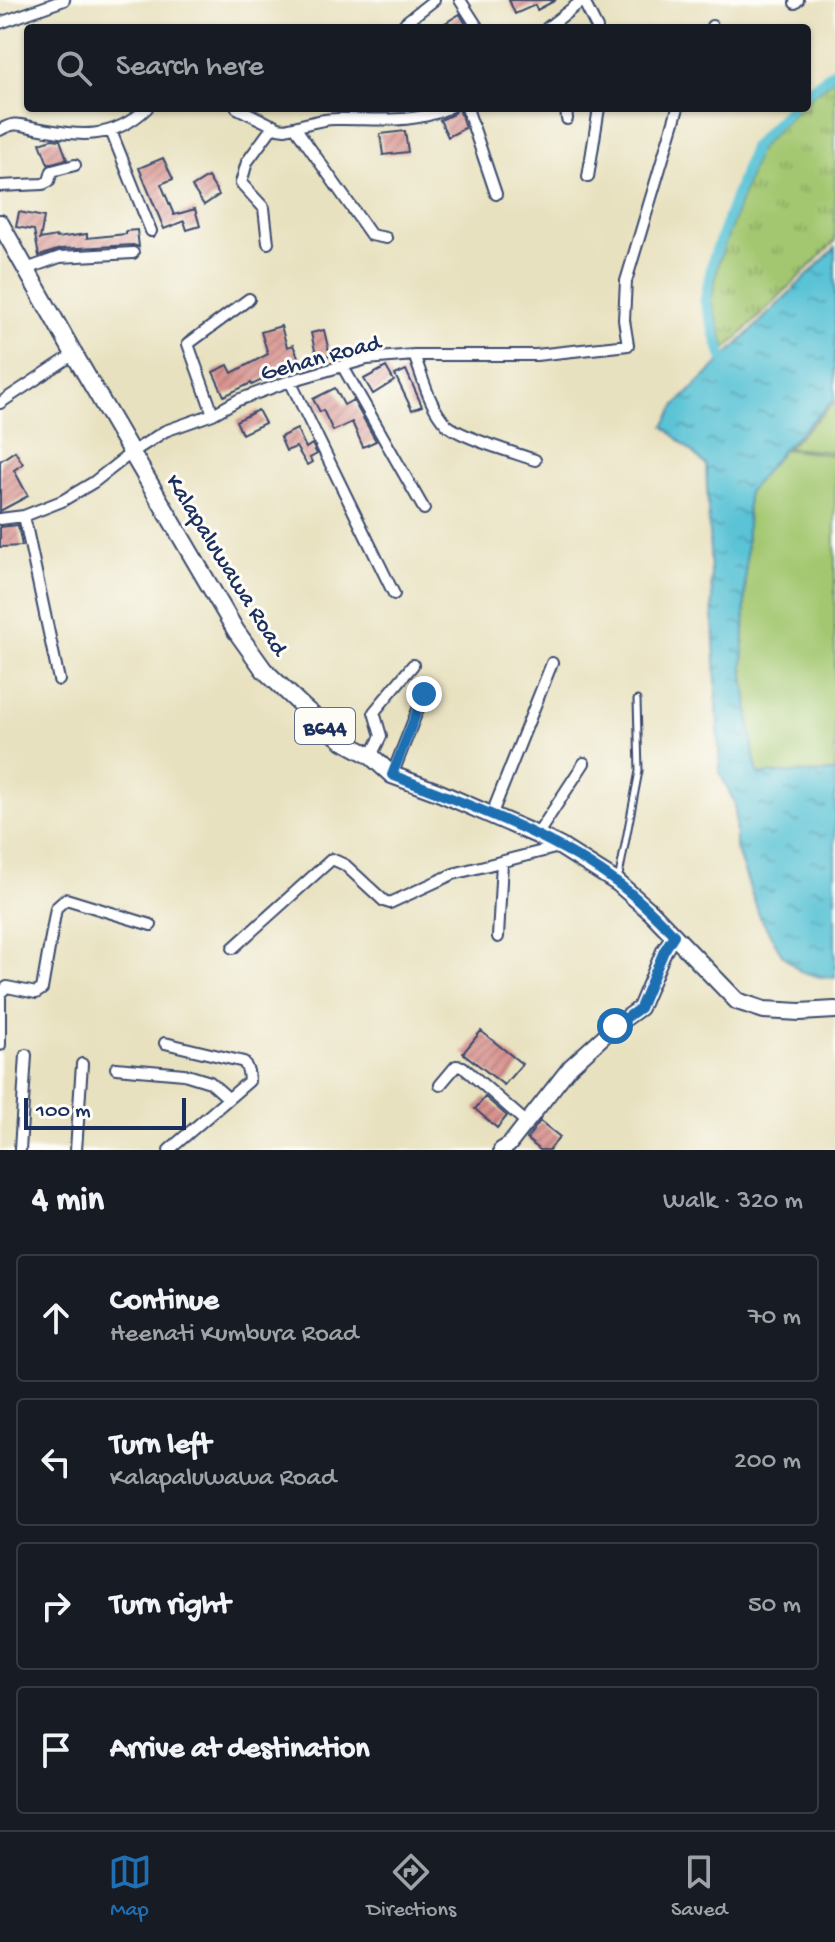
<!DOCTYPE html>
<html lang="en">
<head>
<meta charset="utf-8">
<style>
  :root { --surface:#171b24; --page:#20242c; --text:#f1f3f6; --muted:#9ea1a6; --line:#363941; --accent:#1f6fb2 }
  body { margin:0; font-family:"Gochi Hand",sans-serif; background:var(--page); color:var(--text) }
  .scale { position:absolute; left:24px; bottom:20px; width:162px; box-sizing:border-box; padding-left:8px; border:4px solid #1b2f5e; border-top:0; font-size:22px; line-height:28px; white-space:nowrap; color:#1b2f5e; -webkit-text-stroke:6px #fdfcf7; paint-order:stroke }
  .stop { position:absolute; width:24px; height:24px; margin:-18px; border:6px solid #1f6fb2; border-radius:50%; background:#fff }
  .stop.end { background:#1f6fb2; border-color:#fff; box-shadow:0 2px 8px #0008 }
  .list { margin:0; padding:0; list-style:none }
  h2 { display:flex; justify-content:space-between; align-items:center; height:104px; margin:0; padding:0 32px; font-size:34px }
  h2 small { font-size:26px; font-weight:400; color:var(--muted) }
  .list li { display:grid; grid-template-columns:52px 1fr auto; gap:24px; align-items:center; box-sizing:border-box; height:128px; margin:0 16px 16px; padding:0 16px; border:2px solid var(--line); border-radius:8px }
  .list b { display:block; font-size:30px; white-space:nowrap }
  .list p { margin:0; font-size:26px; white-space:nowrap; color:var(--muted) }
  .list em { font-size:26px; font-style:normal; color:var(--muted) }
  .icon { flex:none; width:44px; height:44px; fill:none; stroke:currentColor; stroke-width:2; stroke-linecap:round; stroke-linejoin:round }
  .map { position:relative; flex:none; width:835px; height:1150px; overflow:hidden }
  .search { position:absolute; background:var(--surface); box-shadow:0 2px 6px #0004; left:24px; right:24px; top:24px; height:88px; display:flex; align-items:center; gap:20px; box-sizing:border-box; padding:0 28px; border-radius:8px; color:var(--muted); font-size:30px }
  .sheet { height:680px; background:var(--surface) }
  nav { display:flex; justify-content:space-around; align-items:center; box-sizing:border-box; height:112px; border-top:2px solid var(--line); background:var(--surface); font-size:22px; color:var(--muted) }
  nav a { display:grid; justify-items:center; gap:4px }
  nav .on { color:var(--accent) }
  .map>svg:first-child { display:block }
  .grass { fill:url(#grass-tufts); stroke:#5f7b67; stroke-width:2 }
  .garden { fill:#a3c770; stroke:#5f7b67; stroke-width:2 }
  .water { fill:url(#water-ripples); stroke:#3a799a; stroke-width:2 }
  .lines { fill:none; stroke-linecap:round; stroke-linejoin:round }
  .canal { stroke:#5ac3d6; stroke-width:11 }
  .building { fill:url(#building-hatch) }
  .lane-casing { stroke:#3a4a6d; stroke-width:9 }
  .street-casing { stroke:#3a4a6d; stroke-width:14 }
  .secondary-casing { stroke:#3a4a6d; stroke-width:18 }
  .primary-casing { stroke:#3a4a6d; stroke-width:20 }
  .lane { stroke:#fff; stroke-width:5 }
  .street { stroke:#fff; stroke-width:10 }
  .secondary { stroke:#fff; stroke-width:14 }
  .primary { stroke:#fff; stroke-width:16 }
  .route { stroke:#1f6fb2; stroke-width:10 }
  .labels { text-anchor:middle; stroke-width:6; stroke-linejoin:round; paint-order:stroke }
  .shield { fill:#fdfcf7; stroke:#5f6c8c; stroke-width:2 }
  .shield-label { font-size:22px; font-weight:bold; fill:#1b2f5e }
  .street-label { font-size:24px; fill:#1b2f5e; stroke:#fdfcf7 }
</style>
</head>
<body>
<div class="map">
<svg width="835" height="1150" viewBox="0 0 835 1150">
  <defs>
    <pattern id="grass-tufts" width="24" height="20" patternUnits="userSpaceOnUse" patternTransform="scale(2)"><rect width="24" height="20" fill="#a3c770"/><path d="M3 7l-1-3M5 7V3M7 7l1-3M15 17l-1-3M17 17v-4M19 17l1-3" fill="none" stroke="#84a25f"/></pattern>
    <pattern id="water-ripples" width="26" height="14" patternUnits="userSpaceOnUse" patternTransform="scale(2)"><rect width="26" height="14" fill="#5ac3d6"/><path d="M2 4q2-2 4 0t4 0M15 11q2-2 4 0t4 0" fill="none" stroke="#4a9fb1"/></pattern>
    <pattern id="building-hatch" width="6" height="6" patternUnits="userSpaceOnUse" patternTransform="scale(2)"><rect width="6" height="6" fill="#d8928e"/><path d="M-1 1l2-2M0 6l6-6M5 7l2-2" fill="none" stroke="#ae7877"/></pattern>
  </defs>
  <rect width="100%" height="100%" fill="#fdfcf7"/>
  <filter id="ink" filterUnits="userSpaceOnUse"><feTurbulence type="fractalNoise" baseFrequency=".0125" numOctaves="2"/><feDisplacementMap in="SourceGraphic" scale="16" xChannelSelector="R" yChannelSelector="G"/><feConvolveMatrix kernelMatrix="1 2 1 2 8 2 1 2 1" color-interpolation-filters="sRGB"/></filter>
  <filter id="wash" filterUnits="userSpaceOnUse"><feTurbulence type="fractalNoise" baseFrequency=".006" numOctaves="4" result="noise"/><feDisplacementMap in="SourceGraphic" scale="32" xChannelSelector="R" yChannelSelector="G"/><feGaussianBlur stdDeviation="1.8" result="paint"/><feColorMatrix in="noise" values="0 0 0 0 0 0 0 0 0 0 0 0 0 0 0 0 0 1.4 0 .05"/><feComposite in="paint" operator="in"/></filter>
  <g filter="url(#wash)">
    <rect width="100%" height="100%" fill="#e8e1bf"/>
    <path class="grass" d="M 835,78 L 835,241 L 726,349 L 711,301 L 719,261 L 759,149 L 799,108 L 807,108 L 807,100 L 810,97 Z"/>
    <path class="garden" d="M 835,402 L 835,452 L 787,448 Z
      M 783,449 L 835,455 L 835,772 L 758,775 L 754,757 L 743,667 L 748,492 Z"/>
    <path class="water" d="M 835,248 L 835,399 L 783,449 L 748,492 L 743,667 L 754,757 L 758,774 L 835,772 L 835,978 L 820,977 L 800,971 L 783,956 L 759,915 L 736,848 L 735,804 L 720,773 L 706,465 L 664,426 L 676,405 Z"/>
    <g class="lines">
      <path class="canal" d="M 807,92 L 835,71
        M 723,359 L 705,301 L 713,260 L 754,146 L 791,108"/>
    </g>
    <g id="blocks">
      <path class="building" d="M 509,0 L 556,0 L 537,10 L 535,5 L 515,14 Z
        M 460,14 L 468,28 L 437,28 Z
        M 459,108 L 465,128 L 448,137 L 440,120 L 452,115 Z
        M 405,131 L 408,152 L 383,155 L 380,134 Z
        M 52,139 L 60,140 L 67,159 L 48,164 L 40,143 Z
        M 163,158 L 173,179 L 161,184 L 174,215 L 195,209 L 200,226 L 187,230 L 184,221 L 164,229 L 139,168 Z
        M 208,177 L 219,195 L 204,205 L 192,187 Z
        M 19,212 L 44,217 L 40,239 L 56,236 L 57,238 L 87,234 L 87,238 L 126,234 L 126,231 L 137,230 L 139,247 L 133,245 L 60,249 L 39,256 L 34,230 L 16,227 Z
        M 281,326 L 287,347 L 293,345 L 299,359 L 296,360 L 299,368 L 283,374 L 282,370 L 252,385 L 251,383 L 224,396 L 213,372 L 228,365 L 232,373 L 268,354 L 261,332 Z
        M 324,330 L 330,356 L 317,359 L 311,333 Z
        M 386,367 L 394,381 L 373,394 L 364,379 Z
        M 406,370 L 422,406 L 412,410 L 395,375 Z
        M 335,388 L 344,405 L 353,400 L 376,441 L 363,447 L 352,422 L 333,431 L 323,410 L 320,412 L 313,399 Z
        M 258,410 L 265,423 L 242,434 L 236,421 Z
        M 297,429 L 306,448 L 312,444 L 317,454 L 310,458 L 312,462 L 307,465 L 296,447 L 286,451 L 280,437 Z
        M 15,451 L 23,464 L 14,470 L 28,496 L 0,511 L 0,461 Z
        M 18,525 L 22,546 L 0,547 L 0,527 Z
        M 481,1031 L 522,1064 L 504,1085 L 463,1053 Z
        M 485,1097 L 507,1116 L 497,1128 L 475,1109 Z
        M 540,1121 L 560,1137 L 549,1150 L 540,1150 L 527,1139 Z"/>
    </g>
  </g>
  <g filter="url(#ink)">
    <use href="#blocks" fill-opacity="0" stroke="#3a4a6d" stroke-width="2"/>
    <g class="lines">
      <g class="lane-casing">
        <path id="lane" d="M 618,881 L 639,771 L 637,700"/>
      </g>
      <g class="street-casing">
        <path id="street" d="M 460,0 L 478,28
          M 583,0 L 597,28
          M 795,3 L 798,0
          M 0,23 L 64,0
          M 401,28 L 406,22 L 434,0
          M 547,28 L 583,0
          M 712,28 L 712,26
          M 237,108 L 278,128 L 285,129 C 301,126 318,119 335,119 C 373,118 412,125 448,108
          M 467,108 L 496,194
          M 566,108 L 567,119
          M 295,127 L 371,235 L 386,238
          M 0,130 C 16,121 19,125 36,128 C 80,136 112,141 147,108
          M 111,131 L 151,231
          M 588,177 L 599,108
          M 0,186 L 43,184 L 49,181 L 52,171 L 75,165
          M 268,243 L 264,208 L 241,183 L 247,162 L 274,125
          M 26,269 L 60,257 L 133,253
          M 414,355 C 423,378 429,406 446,424 C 459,437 515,453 535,460
          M 343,367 L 424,509
          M 290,381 L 394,594
          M 0,403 L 74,354
          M 213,414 L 188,344 L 249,299
          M 24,516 L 59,680
          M 0,519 L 24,516 L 62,501 L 94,482 L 131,453 L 165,431 L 213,414 L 238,400 L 290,381 L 367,359 L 414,355 L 536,355 L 628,345 L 624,320 L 626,281 L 678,108
          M 371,756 L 381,736 L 374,712 L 413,665
          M 392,775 L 424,694
          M 491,816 L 552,663
          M 537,835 L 584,763
          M 498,937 L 502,862
          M 233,948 L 332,859 L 345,865 L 384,901 L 390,903 L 453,874 L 559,847
          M 165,1043 L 244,1062 L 248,1071 L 249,1081 L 169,1150
          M 0,1045 L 0,993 L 7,987 L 36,993 L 42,989 L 56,908 L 66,899 L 151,925
          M 116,1068 L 184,1074 L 210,1082 L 228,1098
          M 440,1085 L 456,1066 L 463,1067 L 527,1123
          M 20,1150 L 26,1055
          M 76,1150 L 82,1064"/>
      </g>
      <g class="secondary-casing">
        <path id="secondary" d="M 501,1150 L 509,1145 L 570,1067 L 615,1026 L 640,1008 L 664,951 L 674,935"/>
      </g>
      <g class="primary-casing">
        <path id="primary" d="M 0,223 L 74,354 L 236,631 L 264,670 L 303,707 L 343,741 L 371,756 L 392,775 L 438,792 L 537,835 L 561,847 L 618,883 L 651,912 L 737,1001 L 764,1010 L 800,1012 L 835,1010"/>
      </g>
      <use href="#lane" class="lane"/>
      <use href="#street" class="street"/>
      <use href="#secondary" class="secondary"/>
      <use href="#primary" class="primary"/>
    </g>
  </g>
  <g class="lines" filter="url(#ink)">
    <path class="route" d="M 424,694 L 392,775 C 468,805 555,835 620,885 C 640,900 657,917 674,935 L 664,951 L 640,1008 L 615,1026"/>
  </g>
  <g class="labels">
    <rect class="shield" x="295" y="708" width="60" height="36" rx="6"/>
    <g class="shield-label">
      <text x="325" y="734">B644</text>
    </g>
    <g class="street-label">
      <text transform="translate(320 356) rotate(-15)" y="8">Gehan Road</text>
      <text transform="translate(228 564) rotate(58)" y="8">Kalapaluwawa Road</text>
    </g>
  </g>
</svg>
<div class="scale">100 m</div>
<div class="stop" style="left:615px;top:1026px"></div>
<div class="stop end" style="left:424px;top:694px"></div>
<div class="search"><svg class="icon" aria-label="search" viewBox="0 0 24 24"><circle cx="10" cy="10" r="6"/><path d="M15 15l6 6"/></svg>Search here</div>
</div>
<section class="sheet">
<h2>4 min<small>Walk · 320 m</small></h2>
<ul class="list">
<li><svg class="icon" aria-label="ahead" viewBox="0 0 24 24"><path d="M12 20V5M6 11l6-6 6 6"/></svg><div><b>Continue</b><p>Heenati Kumbura Road</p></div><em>70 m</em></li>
<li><svg class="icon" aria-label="left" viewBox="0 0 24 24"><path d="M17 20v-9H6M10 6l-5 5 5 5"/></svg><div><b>Turn left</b><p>Kalapaluwawa Road</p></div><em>200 m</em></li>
<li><svg class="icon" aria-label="right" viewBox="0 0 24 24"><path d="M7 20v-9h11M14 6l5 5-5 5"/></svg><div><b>Turn right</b></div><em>50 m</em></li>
<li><svg class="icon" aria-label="arrive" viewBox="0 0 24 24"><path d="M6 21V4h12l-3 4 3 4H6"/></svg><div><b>Arrive at destination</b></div></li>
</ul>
</section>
<nav>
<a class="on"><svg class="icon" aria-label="map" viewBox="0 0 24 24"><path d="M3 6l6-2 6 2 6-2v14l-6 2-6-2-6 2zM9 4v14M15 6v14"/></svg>Map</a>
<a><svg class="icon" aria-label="directions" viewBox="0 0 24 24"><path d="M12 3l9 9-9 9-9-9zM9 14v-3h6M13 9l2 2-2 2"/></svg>Directions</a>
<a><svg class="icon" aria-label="saved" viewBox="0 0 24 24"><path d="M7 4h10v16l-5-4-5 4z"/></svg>Saved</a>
</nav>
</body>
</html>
